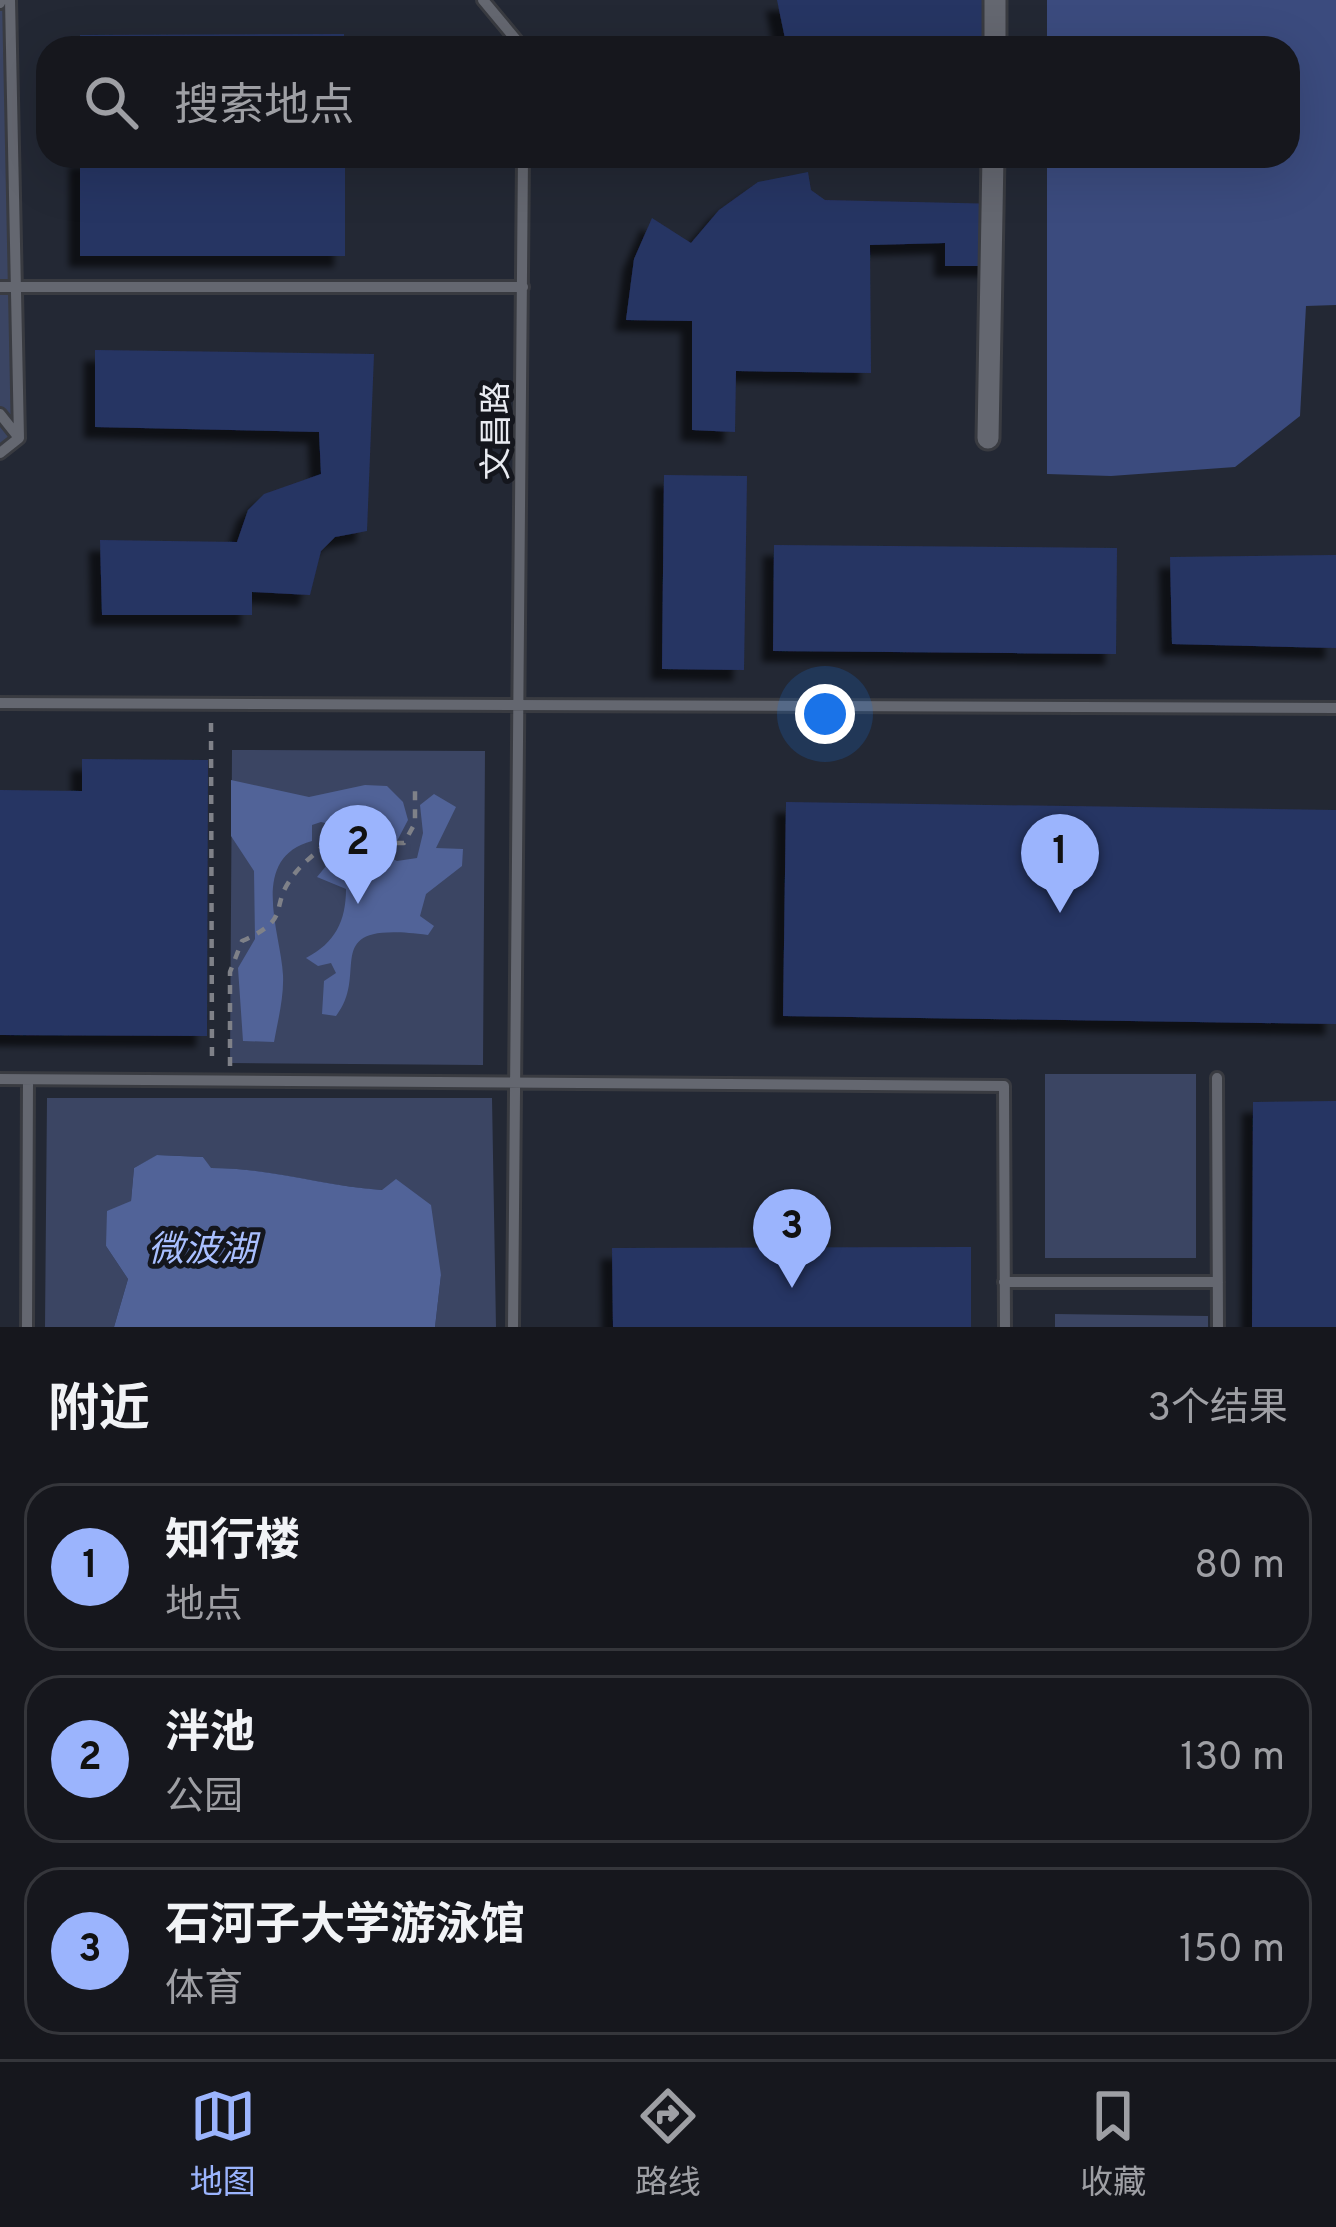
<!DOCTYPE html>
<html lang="zh">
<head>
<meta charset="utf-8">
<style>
  :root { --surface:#16171d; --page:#23242a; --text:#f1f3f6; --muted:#9e9fa4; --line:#35363b; --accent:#9bb4fd }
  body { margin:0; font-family:Overpass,"Noto Sans SC",sans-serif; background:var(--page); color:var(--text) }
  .you { position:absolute; left:825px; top:714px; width:42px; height:42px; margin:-30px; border:9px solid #fff; border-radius:50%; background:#1a73e8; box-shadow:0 0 0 18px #1a73e833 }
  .badge { display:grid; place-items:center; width:78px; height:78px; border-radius:50%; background:var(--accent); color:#111; font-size:39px; font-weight:700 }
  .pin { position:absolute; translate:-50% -99px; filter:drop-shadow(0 3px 6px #0008) }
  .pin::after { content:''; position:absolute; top:63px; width:42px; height:36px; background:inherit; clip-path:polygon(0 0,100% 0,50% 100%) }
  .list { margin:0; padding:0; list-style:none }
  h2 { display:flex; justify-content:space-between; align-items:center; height:156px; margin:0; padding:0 48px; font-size:51px }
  h2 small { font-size:39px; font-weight:400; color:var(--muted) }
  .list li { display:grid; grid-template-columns:78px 1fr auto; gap:36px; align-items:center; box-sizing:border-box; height:168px; margin:0 24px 24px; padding:0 24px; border:3px solid var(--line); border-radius:36px }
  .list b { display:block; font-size:45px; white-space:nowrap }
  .list p { margin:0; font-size:39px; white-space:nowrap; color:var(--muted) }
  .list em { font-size:39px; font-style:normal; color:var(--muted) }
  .icon { flex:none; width:66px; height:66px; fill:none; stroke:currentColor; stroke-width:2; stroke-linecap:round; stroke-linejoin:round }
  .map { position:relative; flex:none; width:1336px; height:1327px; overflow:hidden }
  .search { position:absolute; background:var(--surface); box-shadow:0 12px 48px #0002; left:36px; right:36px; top:36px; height:132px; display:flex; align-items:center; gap:30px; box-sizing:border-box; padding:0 42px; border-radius:36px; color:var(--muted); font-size:45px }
  .sheet { height:732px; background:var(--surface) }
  nav { display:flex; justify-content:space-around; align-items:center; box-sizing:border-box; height:168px; border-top:3px solid var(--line); background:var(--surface); font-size:33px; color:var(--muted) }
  nav a { display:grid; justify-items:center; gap:6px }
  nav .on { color:var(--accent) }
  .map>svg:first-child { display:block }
  .built { fill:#232834; fill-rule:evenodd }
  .green { fill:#3b4563 }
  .forest { fill:#3b4b7e }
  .water { fill:#516398 }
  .building { fill:#263464; filter:url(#shadow) }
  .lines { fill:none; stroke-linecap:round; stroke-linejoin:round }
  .service-casing { stroke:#393b41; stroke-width:16 }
  .minor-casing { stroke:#393b41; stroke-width:27 }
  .path { stroke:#7f8188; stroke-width:4.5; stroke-dasharray:9 9; stroke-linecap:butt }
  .service { stroke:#646770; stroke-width:10 }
  .minor { stroke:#646770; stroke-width:21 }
  .labels { text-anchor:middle; stroke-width:10; stroke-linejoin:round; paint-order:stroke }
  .street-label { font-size:33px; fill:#e9ebf1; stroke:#14161d }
  .water-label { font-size:36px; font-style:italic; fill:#a9bfff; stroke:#14161d }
</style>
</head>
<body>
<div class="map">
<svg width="1336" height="1327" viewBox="0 0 1336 1327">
  <defs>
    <filter id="shadow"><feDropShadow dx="-11" dy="11" stdDeviation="3" flood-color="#0009"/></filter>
  </defs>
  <rect width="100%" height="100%" fill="#1d1f27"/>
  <path class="built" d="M 0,0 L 1336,0 L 1336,1327 L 0,1327 ZM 48,48 L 1288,48 L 1288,156 L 48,156 Z"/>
  <path class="green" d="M 0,0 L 10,0 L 19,438 L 0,451 Z
    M 232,750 L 485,751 L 483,1065 L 230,1063 Z
    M 1045,1074 L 1196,1074 L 1196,1258 L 1045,1258 Z
    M 47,1098 L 492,1098 L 496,1327 L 435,1327 L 441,1275 L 382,1190 C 323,1186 270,1168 210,1168 L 203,1157 L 158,1155 L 134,1168 L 131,1201 L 106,1246 L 128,1279 L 114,1327 L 45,1327 Z
    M 1055,1314 L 1208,1316 L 1208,1327 L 1055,1327 Z"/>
  <path class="forest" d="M 1047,0 L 1336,0 L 1336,305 L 1306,306 L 1300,416 L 1235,467 L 1111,476 L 1047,474 L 1047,156 L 1288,156 L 1288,48 L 1047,48 Z"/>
  <path class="water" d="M 231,780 L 309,797 L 365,785 L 387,786 L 403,802 L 408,820 L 397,841 L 321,822 L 312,825 L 312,841 C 248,858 281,933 283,975 C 284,997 278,1020 274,1042 L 243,1041 L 238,968 L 255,939 L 254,871 L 231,836 Z
    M 434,794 L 456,807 L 436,848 L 463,849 L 462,866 L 426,894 L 420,916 L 434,926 L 428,935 C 314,920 372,971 336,1016 L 322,1014 L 324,981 L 336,973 L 331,963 L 318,966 L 306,958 C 335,943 346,921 346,889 L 317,877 L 345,843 L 356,849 L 364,845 L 397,861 L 417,858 L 423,833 L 420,805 Z
    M 157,1155 L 203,1157 L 211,1168 C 270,1168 323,1186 382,1190 L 396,1179 L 431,1205 L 441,1275 L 435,1327 L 114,1327 L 128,1279 L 106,1246 L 107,1211 L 131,1201 L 134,1168 Z"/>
  <path class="building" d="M 777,0 L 985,0 L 986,48 L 787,48 Z
    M 344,34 L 344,48 L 80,48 L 80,35 Z
    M 80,156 L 345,156 L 345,256 L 80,256 Z
    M 808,172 L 811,190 L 825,200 L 1002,204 L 1003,266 L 945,266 L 945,243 L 870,245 L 871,373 L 736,371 L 735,432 L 692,430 L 692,321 L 626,320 L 634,259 L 652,218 L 691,243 L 719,210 L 758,182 Z
    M 95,350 L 374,354 L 367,531 L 335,537 L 321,551 L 310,595 L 252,592 L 252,615 L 102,615 L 100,540 L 237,542 L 248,510 L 264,494 L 321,474 L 319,432 L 95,427 Z
    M 664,475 L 747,476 L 744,670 L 662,669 Z
    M 774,545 L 1117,548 L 1116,654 L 773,651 Z
    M 1336,555 L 1336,648 L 1172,644 L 1170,557 Z
    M 82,759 L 208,760 L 207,1036 L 0,1035 L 0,790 L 82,791 Z
    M 786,802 L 1336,810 L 1336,1024 L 783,1016 Z
    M 1336,1101 L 1336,1327 L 1252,1327 L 1253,1102 Z
    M 971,1247 L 971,1327 L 613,1327 L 612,1248 Z"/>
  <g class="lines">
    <g class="service-casing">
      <path id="service" d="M 483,0 L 523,48
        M 0,3 L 1,0
        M 0,287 L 523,287
        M 0,414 L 19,438
        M 0,453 L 19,438 L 10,0
        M 0,703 L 1336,708
        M 1217,1078 L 1218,1327
        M 0,1079 L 1004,1086 L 1005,1327
        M 1004,1282 L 1218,1282
        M 27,1327 L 28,1080
        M 513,1327 L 523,156"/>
    </g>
    <g class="minor-casing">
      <path id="minor" d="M 995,48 L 995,0
        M 988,438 L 993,156"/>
    </g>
    <path class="path" d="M 211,723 L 212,1065
      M 230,1066 L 230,972 L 242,941 C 294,918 268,908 293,876 C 304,860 322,850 335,834 L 352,834 L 356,849 L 367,839 L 370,850 L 380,843 L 404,843 L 415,823 L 415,785"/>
    <use href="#service" class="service"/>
    <use href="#minor" class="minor"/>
  </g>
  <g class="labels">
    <g class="street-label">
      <text transform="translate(495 431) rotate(-90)" y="12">文昌路</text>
    </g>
    <g class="water-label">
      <text x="202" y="1261">微波湖</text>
    </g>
  </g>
</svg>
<div class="you"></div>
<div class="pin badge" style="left:1060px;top:913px">1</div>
<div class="pin badge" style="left:358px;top:904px">2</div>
<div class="pin badge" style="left:792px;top:1288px">3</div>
<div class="search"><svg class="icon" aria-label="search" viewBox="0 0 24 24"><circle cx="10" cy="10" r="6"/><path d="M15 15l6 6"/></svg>搜索地点</div>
</div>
<section class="sheet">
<h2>附近<small>3个结果</small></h2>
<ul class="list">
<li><span class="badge">1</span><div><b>知行楼</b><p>地点</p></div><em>80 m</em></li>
<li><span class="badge">2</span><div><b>泮池</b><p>公园</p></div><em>130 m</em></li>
<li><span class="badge">3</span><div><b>石河子大学游泳馆</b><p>体育</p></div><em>150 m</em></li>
</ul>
</section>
<nav>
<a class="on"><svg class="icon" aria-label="map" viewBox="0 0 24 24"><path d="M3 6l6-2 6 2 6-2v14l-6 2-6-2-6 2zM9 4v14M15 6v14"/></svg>地图</a>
<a><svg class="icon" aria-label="directions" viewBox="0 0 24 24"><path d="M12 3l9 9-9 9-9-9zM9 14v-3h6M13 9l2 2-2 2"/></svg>路线</a>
<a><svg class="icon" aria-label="saved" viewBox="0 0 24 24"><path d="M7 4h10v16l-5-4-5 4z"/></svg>收藏</a>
</nav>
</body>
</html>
